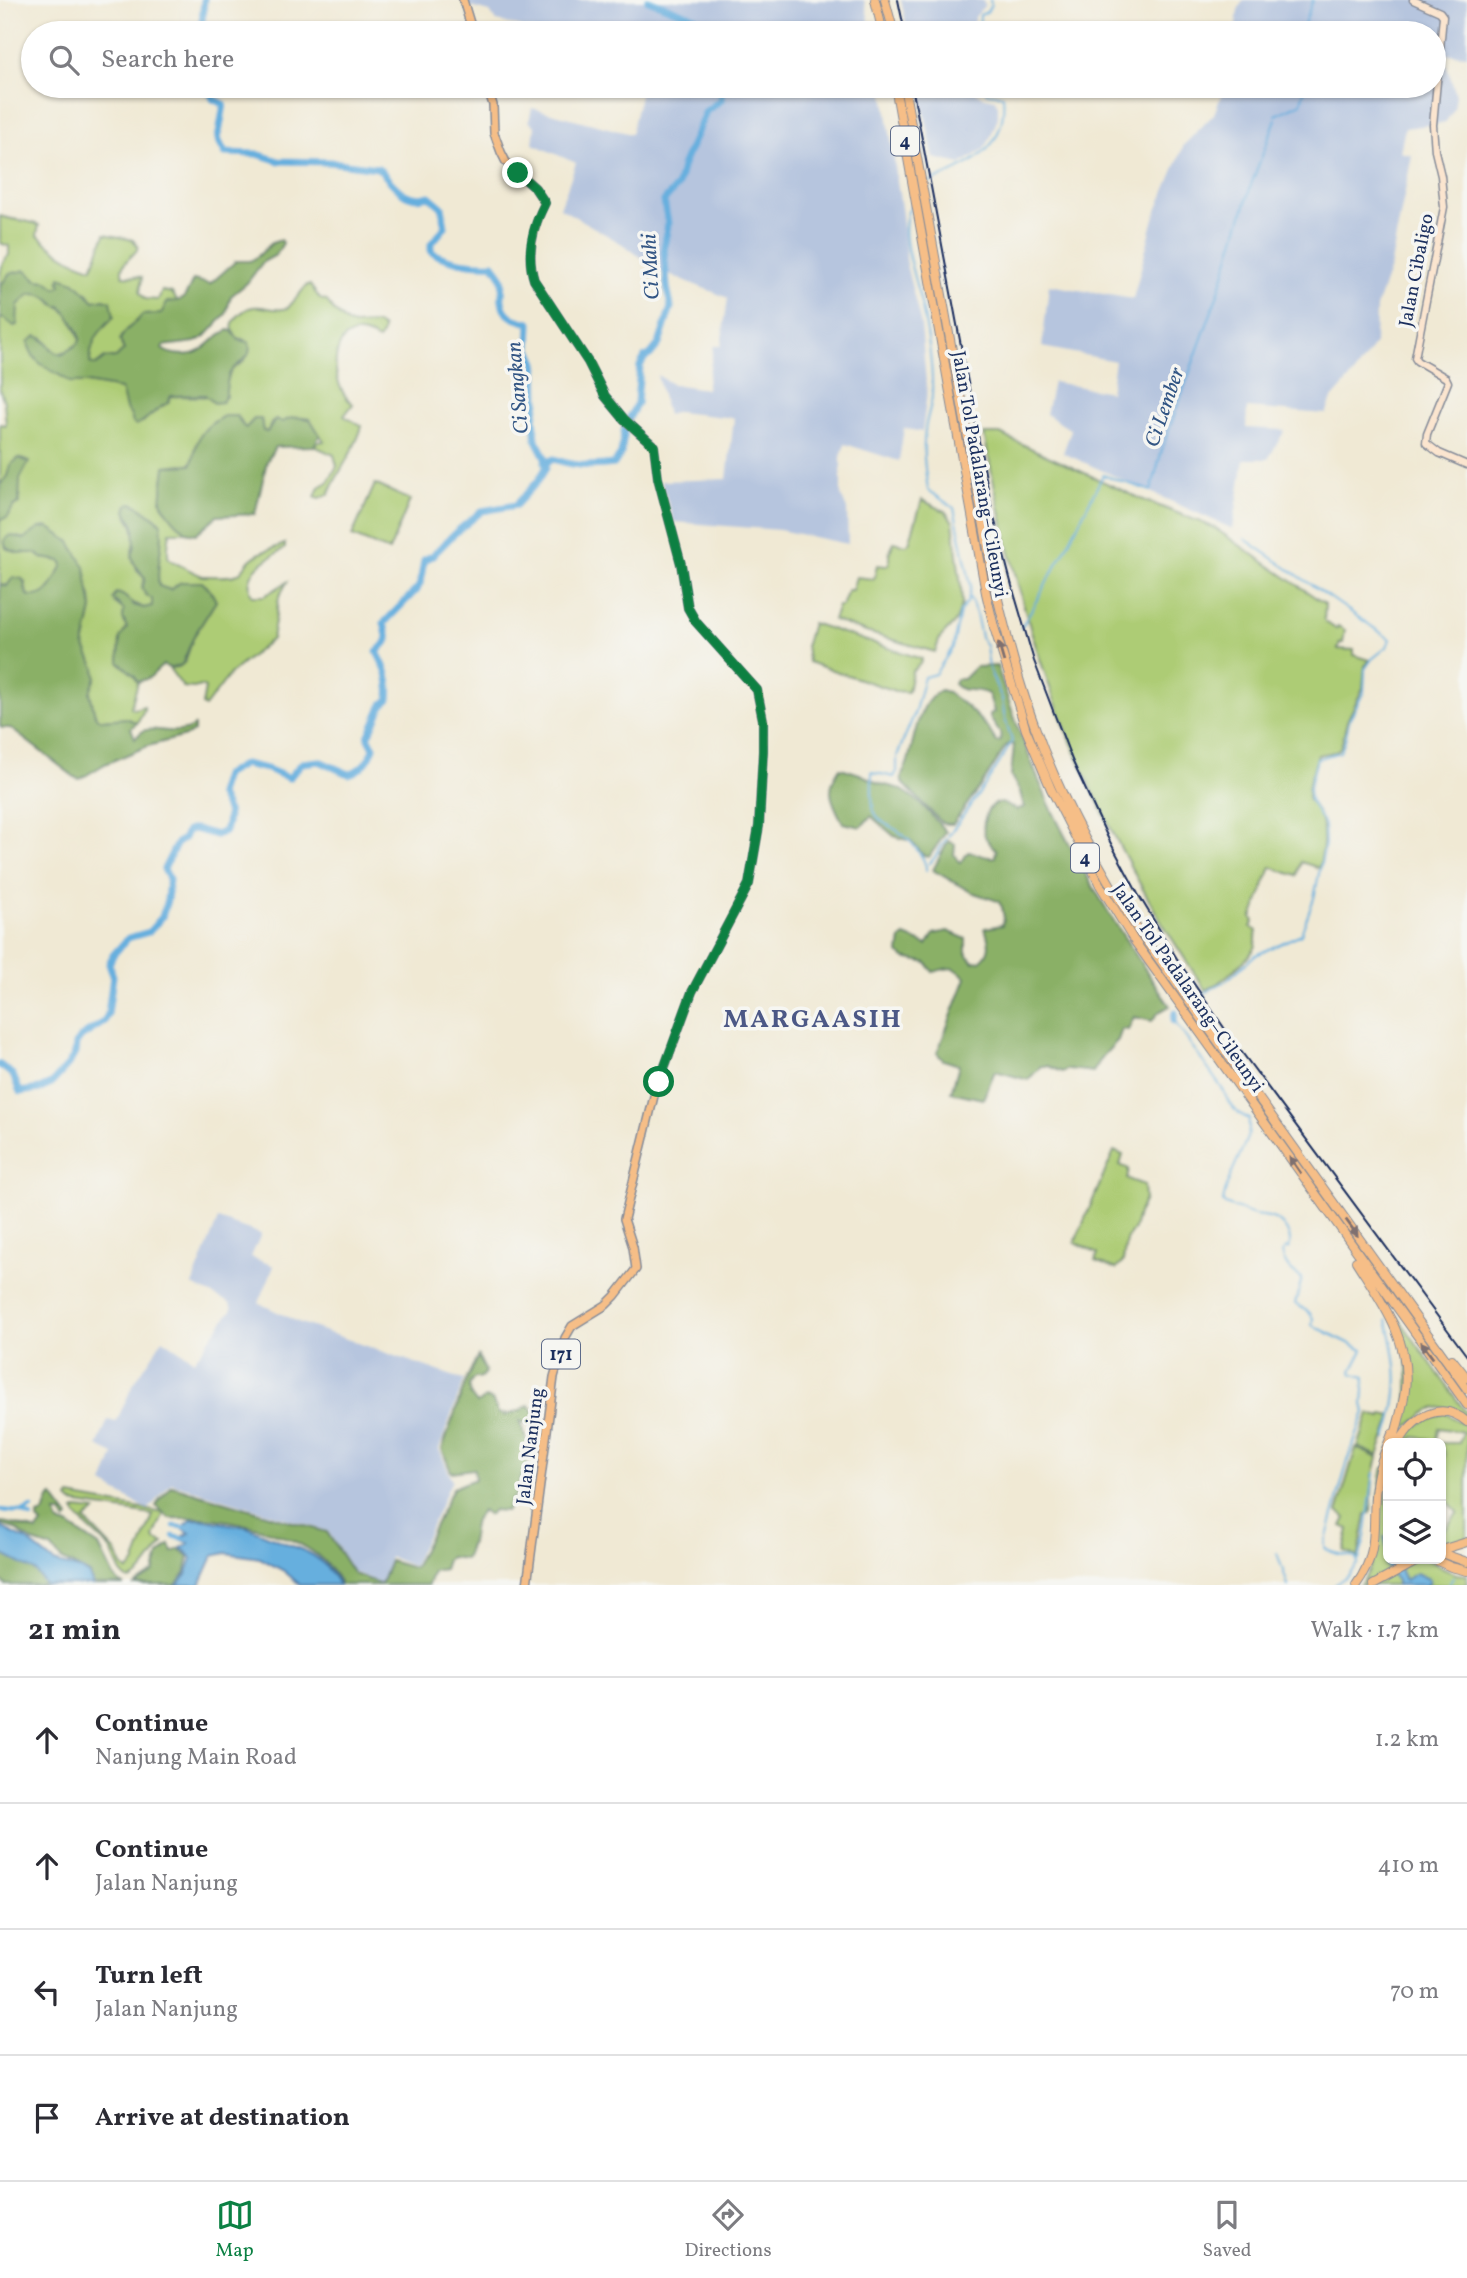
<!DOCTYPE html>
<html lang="en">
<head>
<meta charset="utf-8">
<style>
  :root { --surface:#fff; --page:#f2f2f3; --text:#2b2b33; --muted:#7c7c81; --line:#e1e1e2; --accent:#0b8043 }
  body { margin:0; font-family:Vollkorn,serif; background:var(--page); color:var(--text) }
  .controls { position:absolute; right:21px; bottom:21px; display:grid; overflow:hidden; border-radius:10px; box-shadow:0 2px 5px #0004 }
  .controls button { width:63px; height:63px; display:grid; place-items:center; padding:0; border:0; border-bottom:2px solid var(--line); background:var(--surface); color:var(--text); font:35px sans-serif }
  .stop { position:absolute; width:21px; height:21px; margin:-16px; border:5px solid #0b8043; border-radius:50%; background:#fff }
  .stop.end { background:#0b8043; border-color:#fff; box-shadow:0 2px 7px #0008 }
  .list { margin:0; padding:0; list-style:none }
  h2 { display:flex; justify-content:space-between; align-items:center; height:91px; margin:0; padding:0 28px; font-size:30px }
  h2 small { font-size:23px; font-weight:400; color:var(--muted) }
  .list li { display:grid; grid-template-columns:46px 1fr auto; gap:21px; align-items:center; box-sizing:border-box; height:126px; padding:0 28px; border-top:2px solid var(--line) }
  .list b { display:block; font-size:26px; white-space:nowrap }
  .list p { margin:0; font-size:23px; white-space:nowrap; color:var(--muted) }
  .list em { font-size:23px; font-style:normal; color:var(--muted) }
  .icon { flex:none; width:38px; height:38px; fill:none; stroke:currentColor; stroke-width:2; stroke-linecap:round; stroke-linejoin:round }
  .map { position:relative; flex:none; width:1467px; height:1585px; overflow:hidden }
  .search { position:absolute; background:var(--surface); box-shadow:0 2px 5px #0004; left:21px; right:21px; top:21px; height:77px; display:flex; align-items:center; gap:18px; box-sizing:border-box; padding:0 24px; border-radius:38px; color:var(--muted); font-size:26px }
  .sheet { height:595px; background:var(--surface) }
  nav { display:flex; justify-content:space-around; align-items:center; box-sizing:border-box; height:98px; border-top:2px solid var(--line); background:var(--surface); font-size:19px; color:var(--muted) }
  nav a { display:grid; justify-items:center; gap:4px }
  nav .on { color:var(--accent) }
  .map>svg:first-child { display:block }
  .industrial { fill:#b6c5de }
  .green { fill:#adcc74; stroke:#647e69; stroke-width:2 }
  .forest { fill:#8ab066; stroke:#527062; stroke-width:2 }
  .water { fill:#66afde; stroke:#406f9e; stroke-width:2 }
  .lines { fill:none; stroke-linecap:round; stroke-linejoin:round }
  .stream { stroke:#66afde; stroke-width:2 }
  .canal { stroke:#66afde; stroke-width:4.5 }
  .river { stroke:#66afde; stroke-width:7 }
  .secondary-casing { stroke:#868c99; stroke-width:9 }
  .primary-casing { stroke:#868c99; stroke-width:10 }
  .highway-casing { stroke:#868c99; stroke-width:10 }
  .secondary { stroke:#fbe5cf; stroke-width:6 }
  .primary { stroke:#f6be87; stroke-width:7 }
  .highway { stroke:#f6be87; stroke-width:8 }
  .rail { stroke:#1b2f5e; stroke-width:2 }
  .oneway { fill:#7e6f70 }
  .route { stroke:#0b8043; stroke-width:9 }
  .labels { text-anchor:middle; stroke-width:7; stroke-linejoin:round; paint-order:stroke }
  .shield { fill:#f6f6f2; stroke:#5d6b8a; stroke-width:2 }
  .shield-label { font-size:18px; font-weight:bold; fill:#1b2f5e }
  .street-label { font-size:19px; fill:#1b2f5e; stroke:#f6f6f2 }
  .water-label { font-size:21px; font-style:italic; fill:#325584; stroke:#f6f6f2 }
  .district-label { font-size:26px; font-weight:bold; letter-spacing:2px; fill:#4c5886; stroke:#f6f6f2 }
</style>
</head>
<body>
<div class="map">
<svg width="1467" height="1585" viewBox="0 0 1467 1585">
  <rect width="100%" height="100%" fill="#f6f6f2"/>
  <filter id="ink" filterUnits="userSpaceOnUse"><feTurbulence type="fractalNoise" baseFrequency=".0143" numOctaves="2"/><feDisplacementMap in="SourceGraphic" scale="14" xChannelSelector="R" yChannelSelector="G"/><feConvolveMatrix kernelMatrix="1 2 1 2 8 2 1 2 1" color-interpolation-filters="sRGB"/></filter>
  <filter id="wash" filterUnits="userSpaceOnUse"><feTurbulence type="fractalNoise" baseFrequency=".00686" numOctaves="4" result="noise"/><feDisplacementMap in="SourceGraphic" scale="28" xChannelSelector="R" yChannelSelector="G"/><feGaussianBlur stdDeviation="1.57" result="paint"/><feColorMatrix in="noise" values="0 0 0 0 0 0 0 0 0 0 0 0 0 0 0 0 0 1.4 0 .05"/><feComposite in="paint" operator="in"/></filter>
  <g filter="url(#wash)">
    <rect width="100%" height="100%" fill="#f0e9d4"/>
    <path class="industrial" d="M 465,0 L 864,0 L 872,33 L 540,33 L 538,31 L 496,21 L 490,12 L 467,6 Z
      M 901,0 L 983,0 L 985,5 L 975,17 L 971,33 L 908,33 Z
      M 1243,0 L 1467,0 L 1467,55 L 1448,54 L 1446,63 L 1456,95 L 1454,109 L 1445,123 L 1405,128 L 1400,152 L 1412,155 L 1390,268 L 1376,307 L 1375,344 L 1354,374 L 1332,399 L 1326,414 L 1247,408 L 1246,428 L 1285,430 L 1268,459 L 1244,459 L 1233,529 L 1063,453 L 1071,430 L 1046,414 L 1053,382 L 1110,392 L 1115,361 L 1042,347 L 1049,285 L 1133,299 L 1154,218 L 1184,145 L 1214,114 L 1225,86 L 1434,86 L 1434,33 L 1235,33 L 1238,10 Z
      M 642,86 L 883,86 L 902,214 L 907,268 L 921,325 L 927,393 L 922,432 L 904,428 L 899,461 L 845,444 L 841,457 L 841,495 L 847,509 L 848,544 L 779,530 L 674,522 L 661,481 L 727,479 L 734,418 L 678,412 L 667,415 L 657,375 L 672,384 L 706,389 L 714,346 L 721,346 L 728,298 L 658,270 L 624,245 L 560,208 L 576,163 L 533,144 L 535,126 L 529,121 L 532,108 L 631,134 Z
      M 919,86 L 973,86 L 974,90 L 981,96 L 995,99 L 998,105 L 998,117 L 991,136 L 984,149 L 961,164 L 934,158 Z
      M 218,1219 L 261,1234 L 251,1257 L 274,1266 L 259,1303 L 298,1322 L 464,1380 L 439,1449 L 452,1480 L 413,1566 L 390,1557 L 381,1583 L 354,1572 L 328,1531 L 171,1483 L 148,1510 L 103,1484 L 114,1454 L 97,1446 L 108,1420 L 116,1422 L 133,1385 L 163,1339 L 194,1360 L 232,1309 L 230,1303 L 192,1285 Z"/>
    <path class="green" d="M 0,216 C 14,221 25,219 39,225 L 37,235 C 57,252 67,260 92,268 L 105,234 L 133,240 L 138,246 L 137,250 C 131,258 118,265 123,276 L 142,277 L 140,293 L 145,299 L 158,300 L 162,291 L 172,293 L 178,302 L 161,314 L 142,316 L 132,326 L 121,344 L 124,350 L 116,358 L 105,358 L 96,365 L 92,365 L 90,363 C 90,345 97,330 111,320 L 104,299 L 94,302 L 88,293 L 61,284 L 59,288 C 47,286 34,279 25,270 L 7,277 L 0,287 C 0,275 0,262 9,255 L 9,246 L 0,243 Z
      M 307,285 L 310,285 L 320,299 L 327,301 L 333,310 L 347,323 L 354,325 L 377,324 L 383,328 L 382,335 L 378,340 C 331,311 324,382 353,404 L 344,416 L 362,426 C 356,450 338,470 329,494 L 320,498 L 315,497 L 319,487 L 328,482 L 337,466 L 334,455 L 314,446 L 318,442 L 324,441 L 320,435 L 283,422 L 272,422 L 267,432 L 263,431 L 261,419 L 254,419 L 246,428 L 243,426 L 240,419 L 224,416 C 211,423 202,429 197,443 C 194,451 195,458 190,465 L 183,464 L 166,466 L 162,486 L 162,505 C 173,513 172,523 185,529 L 185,532 L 170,532 C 169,539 166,553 169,559 C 171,561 199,575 203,576 C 208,576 231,577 235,575 C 243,573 245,565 250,560 C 259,551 273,549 285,544 L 285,548 C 268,559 241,571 252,596 L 264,596 L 287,582 L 279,597 L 272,639 L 230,674 L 205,707 L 202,705 L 205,688 L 201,686 L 194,688 L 183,687 L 169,668 L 179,667 L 185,662 L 194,636 L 216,601 L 202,582 L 182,582 C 170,590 173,591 159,586 C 154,564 166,542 159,520 L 147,514 L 142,508 L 127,515 C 135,527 138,539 132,552 L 137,570 L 145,579 L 142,585 L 153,599 L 152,606 L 144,608 L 131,602 L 115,603 L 124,610 L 123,618 L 127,628 L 120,638 L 119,662 L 135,676 L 138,682 L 131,707 L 134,709 L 144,706 L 144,710 L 137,723 L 126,718 L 120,720 L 97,719 L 91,703 L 90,692 L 96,677 L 95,668 L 84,645 L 92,609 L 91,596 L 70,542 L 48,527 C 35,529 27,544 13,536 L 5,544 L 6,548 L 18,553 L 36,553 L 42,558 L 61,561 L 63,565 C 54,581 48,601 27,595 L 25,582 L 10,583 L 7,586 L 0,584 L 0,424 L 6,425 L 4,402 L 0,390 L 0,318 L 4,318 L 14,326 C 15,319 15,309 19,303 C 28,290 46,292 53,304 C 58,305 60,306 63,309 C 68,314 83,337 79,344 C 78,345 70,349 69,349 C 55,359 52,348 43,338 L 47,368 L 61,375 L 71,383 L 86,383 L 121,389 C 130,406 122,411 143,422 L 158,407 L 168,403 L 171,396 L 226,397 L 226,385 L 230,371 L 243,362 L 248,353 L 245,340 L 236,337 C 231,329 231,323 238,316 C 256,297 269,314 288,308 Z
      M 1000,434 L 1141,499 L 1213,527 L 1325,604 L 1324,621 L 1336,629 L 1338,626 L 1345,630 L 1343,643 L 1340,643 L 1338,649 L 1354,650 L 1354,655 L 1370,660 L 1365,666 L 1363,688 L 1347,721 L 1341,747 L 1335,752 L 1318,755 L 1308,787 L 1308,799 C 1327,819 1325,844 1319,868 L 1301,862 L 1297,876 L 1271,867 L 1252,918 L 1254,921 L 1251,927 L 1257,931 C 1255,937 1257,944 1255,948 C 1248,959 1217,987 1205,990 C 1188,963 1170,937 1154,909 C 1110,832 1069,746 1041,662 C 1016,588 999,511 984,434 Z
      M 375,484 L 410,500 L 389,551 L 352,536 Z
      M 922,500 L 945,511 L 953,522 L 961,587 L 962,604 L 956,621 L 940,638 L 935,652 L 866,632 L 833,620 L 838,606 L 842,606 L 848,590 L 852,590 L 856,577 L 874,579 L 877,565 L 886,566 L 889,563 L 889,553 L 894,542 L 906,545 L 909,543 Z
      M 812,623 L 922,659 L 920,664 L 912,671 L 908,692 L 895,691 L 808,662 L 806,644 Z
      M 1114,1151 L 1123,1155 L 1120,1165 L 1129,1169 L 1127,1179 L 1144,1185 L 1145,1199 L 1138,1214 L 1134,1229 L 1126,1240 L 1123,1262 L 1116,1269 L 1095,1261 L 1098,1254 L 1075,1242 Z
      M 1397,1316 L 1467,1414 L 1467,1418 C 1436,1394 1424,1416 1401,1432 C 1412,1391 1411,1355 1397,1316 Z
      M 1445,1413 L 1467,1426 L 1467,1540 L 1441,1549 L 1441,1528 L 1445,1529 L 1458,1512 L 1446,1500 L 1441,1501 C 1441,1485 1440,1469 1445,1455 L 1440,1443 L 1459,1443 L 1463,1432 L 1439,1428 L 1435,1443 L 1425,1443 L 1429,1439 L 1414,1437 L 1409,1443 L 1402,1443 C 1413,1425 1425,1419 1445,1413 Z
      M 1369,1414 L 1382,1417 L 1383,1414 L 1392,1416 L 1378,1456 L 1358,1447 Z
      M 1356,1448 L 1378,1458 L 1373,1477 L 1371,1513 L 1366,1514 L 1358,1559 L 1356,1556 L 1344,1551 L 1349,1529 L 1342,1526 L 1346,1518 L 1337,1512 Z
      M 1383,1468 L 1386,1468 L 1384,1484 L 1388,1505 L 1388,1559 L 1426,1559 L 1456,1574 L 1467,1575 L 1467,1585 L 1360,1585 C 1387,1551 1373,1507 1383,1468 Z
      M 70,1496 L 164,1513 L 154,1537 L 155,1540 L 164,1543 C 154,1553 141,1579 129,1580 C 116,1573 118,1559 109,1548 C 98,1535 82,1526 74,1511 L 78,1509 L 96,1511 L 85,1520 L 116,1552 L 122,1566 L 128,1571 L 135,1562 L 153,1515 L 72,1503 L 68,1499 Z"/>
    <path class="forest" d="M 281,240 L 283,243 L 276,255 L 263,262 L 247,283 L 231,296 L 226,314 L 205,337 L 195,342 L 163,346 L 162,349 C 171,356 191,357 201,350 C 211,344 217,334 229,330 L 232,331 L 239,340 L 249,342 C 253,360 240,360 232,370 C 224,379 229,394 222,402 L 214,403 L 205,395 L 171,396 L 168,403 C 156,408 146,422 136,425 L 133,423 L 131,416 L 126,409 L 121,389 L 87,383 L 71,383 C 54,369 32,367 28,342 L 36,336 C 46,338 48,349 57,353 C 62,356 64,354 67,351 C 71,348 79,345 80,340 C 82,333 66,312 61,306 L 57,306 C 45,297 47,294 30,294 L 18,305 L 17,325 L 14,326 L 4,319 L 0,318 L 0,287 L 9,274 L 26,270 L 37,280 L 47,281 L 56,288 L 59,287 L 61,284 L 59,281 L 60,277 L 75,282 L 94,301 L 104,299 L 111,301 L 114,316 C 100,331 90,340 90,363 L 96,365 L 105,358 L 116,358 L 124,350 L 120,340 C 125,328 134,326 142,315 L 161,314 L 167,302 C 186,301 185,297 193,280 L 210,284 L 236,261 L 250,261 L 257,257 L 272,243 Z
      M 224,416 L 237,416 L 243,426 L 246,428 L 254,419 L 261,419 L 263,431 L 267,432 L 275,420 L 283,422 C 290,416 301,417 310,419 L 320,435 L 314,446 L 275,447 L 267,461 L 255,514 L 217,516 L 196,534 L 185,532 L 184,529 C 176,525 165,510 161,501 L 165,466 L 191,465 C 195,458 194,451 197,443 C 202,429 212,423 224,416 Z
      M 19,458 L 29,462 L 20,479 L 19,503 L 13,507 L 8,517 L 0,520 L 0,485 L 7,476 L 10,465 Z
      M 132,503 C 139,505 155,518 161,523 C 165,544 155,565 159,586 L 170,590 L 181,582 L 202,582 L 211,591 L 216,601 L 194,636 L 182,665 L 169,668 L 163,665 L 149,678 L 138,682 L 135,676 L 119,662 L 120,638 L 127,628 L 123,618 L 124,610 L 113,599 L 116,593 C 125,594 128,600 134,605 L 144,608 L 152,606 L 152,599 L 146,595 L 142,589 L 145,578 L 134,563 L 132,556 L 135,545 L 134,526 L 126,511 L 128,504 Z
      M 48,527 L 70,542 L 85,567 L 92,609 L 84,645 L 95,668 L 96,677 L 90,692 L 95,716 L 101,720 L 126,718 L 137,723 L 131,728 L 135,738 C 138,736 140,733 143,731 C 153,725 176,738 194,726 L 194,731 L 189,735 L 148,746 L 105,764 L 80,779 L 76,778 L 10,728 L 2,728 L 0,725 L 0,584 L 7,586 L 13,577 L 23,579 L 27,595 C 48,601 54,581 63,565 L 61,561 L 42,558 L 36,553 L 18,553 L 6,548 L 4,540 L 10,535 L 24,539 L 40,528 Z
      M 997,666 C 1013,715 1030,763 1052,810 C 1085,879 1127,943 1170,1006 L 1159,1012 L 1152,1021 L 1134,1017 L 1128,1030 L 1122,1029 L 1118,1040 L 1103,1056 L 1093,1072 L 1069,1069 L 1062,1072 L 1048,1066 L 1041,1066 L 1028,1080 L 995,1071 L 983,1099 L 951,1092 L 959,1065 L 943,1060 L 937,1053 L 966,978 C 953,964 949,968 933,972 L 927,963 L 904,958 L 899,953 L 901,939 L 905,936 L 927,945 L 934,934 L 948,931 L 966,939 L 966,952 L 973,962 L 980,961 C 993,951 989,941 985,928 L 1002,925 L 1004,918 L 1002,907 L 998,901 L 971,892 L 933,870 L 948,841 L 955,844 L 954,855 L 961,863 L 968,852 C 979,853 985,859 995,857 L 996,850 C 992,846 987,841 985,836 C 981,826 986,802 1001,803 C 1006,803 1012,808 1017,810 L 1024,807 L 1020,792 L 1011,776 L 1014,745 L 1009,744 L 1005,748 L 986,778 L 953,824 L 946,824 L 941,822 L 902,782 C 900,773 906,770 908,761 C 915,738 917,702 941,690 L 948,692 C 953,699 960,700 966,706 C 971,711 983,723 987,727 C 991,732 993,738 997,742 L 1001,741 L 1000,733 L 990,718 L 990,714 L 994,712 L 989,695 C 979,687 962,694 954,684 L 956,679 L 963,679 L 975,667 Z
      M 840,768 C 854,771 864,775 876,782 C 884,786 894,786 902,790 C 920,800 933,817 946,832 L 929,857 L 924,856 L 911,841 L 894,836 L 871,816 L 861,827 L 843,823 C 832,802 824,790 840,768 Z
      M 478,1356 L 486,1372 L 481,1378 L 474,1378 L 469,1385 L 471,1396 L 477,1404 L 486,1398 L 492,1400 L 498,1413 C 509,1417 519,1411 529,1405 L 539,1418 L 531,1425 L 520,1421 C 523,1430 528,1440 529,1449 C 531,1465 517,1478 517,1494 L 511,1500 L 507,1511 L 494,1510 L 488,1515 L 482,1511 C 473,1519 474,1526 472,1537 C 471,1544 468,1552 465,1559 L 450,1557 L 447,1560 L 444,1569 L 433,1571 L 428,1585 L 341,1585 C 335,1574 327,1563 317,1555 C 292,1535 234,1519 202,1518 C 191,1517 180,1519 169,1518 L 156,1506 L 160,1499 L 172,1486 L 327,1532 L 354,1574 L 381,1584 L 390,1561 L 414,1568 L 453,1488 L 475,1479 L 474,1469 L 451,1472 L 442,1449 L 467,1378 Z
      M 53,1496 L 69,1518 L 66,1521 L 61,1513 L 56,1513 L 58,1522 L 68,1525 L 99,1546 L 114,1577 L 120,1583 L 124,1585 L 94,1585 L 90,1574 L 61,1559 L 51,1548 L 33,1542 L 15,1529 L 0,1525 L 0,1522 C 13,1523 25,1528 37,1531 L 42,1524 L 38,1520 L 38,1515 L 44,1513 L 49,1499 Z
      M 170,1544 L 173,1552 L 179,1549 L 189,1556 L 185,1574 L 176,1585 L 135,1585 L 154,1572 L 159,1555 Z
      M 0,1553 L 36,1571 L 46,1585 L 6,1585 L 0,1579 Z"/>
    <path class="water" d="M 200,1519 L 247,1527 L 307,1552 C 321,1559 332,1572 339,1585 L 300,1585 L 284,1571 L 260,1558 L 226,1553 L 213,1556 L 200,1585 L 177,1585 L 186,1575 L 192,1558 L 187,1552 L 181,1548 L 189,1543 L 183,1540 L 184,1536 L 190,1533 L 184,1529 L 185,1525 L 191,1520 Z
      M 0,1527 L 25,1539 L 54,1562 L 82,1570 L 89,1575 L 93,1585 L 46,1585 L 35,1571 L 0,1553 Z
      M 1384,1536 L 1388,1541 L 1388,1559 L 1403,1559 L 1400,1569 L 1405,1580 L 1416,1573 L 1429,1579 L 1430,1581 L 1427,1585 L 1397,1585 L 1397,1581 L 1385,1565 L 1388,1554 Z"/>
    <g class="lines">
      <path class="stream" d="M 979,33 L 980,15 L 987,12 L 991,4 L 990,0
        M 1304,33 L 1303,27 L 1313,0
        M 1276,115 L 1301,103 L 1305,86
        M 926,186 L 930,182 C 973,163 1008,149 1003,95 L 987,93 L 983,86
        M 912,204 C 894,229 917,281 922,308 C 928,333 933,369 932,394 C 932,406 926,418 925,431 C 922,450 925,471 928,490 L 954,508 L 971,586 L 968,601 L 960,612 L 953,647 L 935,674 L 924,677 L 914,715 L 897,756 L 897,771 L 894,777 L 872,772 C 872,781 871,803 874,811 C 879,823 890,825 899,832 C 909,838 928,860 926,871
        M 1021,628 L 1064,552 L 1103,475 L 1151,491 L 1163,446 L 1219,291 L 1252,182 L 1276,119
        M 929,864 C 937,857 939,849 945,841 C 968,808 993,777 1012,741 L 1005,719 L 1002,699 L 989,669 L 986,646 L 981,637 L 976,614 L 970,598
        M 1193,1000 L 1227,980 L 1254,956 L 1301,934 L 1314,898 L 1325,844 L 1324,825 L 1310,800 L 1309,789 L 1317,759 L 1340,752 L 1344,744 L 1350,718 L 1364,692 L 1365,669 L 1372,659 L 1387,647 L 1390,639 L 1245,539
        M 1174,1021 L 1223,1090 L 1229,1103 L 1238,1113 L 1249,1119 C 1248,1125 1250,1130 1248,1135 C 1240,1158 1226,1179 1223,1203 C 1233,1207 1244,1212 1255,1215 C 1260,1216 1266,1216 1272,1218 C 1284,1222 1293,1236 1289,1248 L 1285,1249 L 1282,1253 C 1285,1266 1291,1272 1302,1278 L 1295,1304 L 1309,1312 L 1313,1318 L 1312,1325 L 1363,1350 L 1352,1371 L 1353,1374 L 1365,1377 L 1363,1404 L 1365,1412 L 1348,1460 L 1325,1544 L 1325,1548 C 1333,1555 1346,1554 1356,1558 L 1358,1563 L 1347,1576 L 1334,1585
        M 1386,1438 C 1401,1393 1399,1365 1387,1320
        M 1277,1553 L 1288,1585
        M 1359,1560 L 1365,1537 L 1374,1473
        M 1448,1585 L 1453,1578"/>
      <path class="canal" d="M 0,1510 L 21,1512 L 31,1517
        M 22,1512 L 32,1508
        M 174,1526 L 189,1528
        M 173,1536 L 189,1540"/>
      <path class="river" d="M 648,0 L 696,18 L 706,33
        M 201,33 L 204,0
        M 545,463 L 554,459 C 572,466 594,467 614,464 L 621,454 L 625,426 L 637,403 L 640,366 L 645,357 L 650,355 L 659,344 L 671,307 L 667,287 L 664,247 L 668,224 L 664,201 L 678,185 L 682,167 L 706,111 L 721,100 L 722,86
        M 1174,1021 L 1175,1013
        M 0,1065 L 13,1075 L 20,1092 L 40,1089 L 51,1084 L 69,1064 L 75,1053 L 76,1044 L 81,1037 L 104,1022 L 108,1014 L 113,976 L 109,964 L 113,955 L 128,938 L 149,932 L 162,917 L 167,900 L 169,879 L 164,869 L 177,843 L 184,838 L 187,831 L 194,829 L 216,835 L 225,831 C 231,815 227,808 219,794 L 225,775 L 244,764 L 267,769 L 289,778 L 302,763 L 319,761 L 349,774 C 361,770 370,760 374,747 L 368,737 L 383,704 L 389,699 C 391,680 386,669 377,652 L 388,640 L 384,623 L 417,589 L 420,584 L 424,560 L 432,556 L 455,533 L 482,511 L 516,505 L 538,481 L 546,468 L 545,457 L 536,440 L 534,418 L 537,401 L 536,363 L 529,347 L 530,323 C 517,320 504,317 502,301 C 501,293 504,286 502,279 C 500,273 497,269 493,264 C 474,265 448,262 431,252 L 431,244 L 445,227 L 442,207 L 429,196 C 404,204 394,184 378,168 L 330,162 L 279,161 L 257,154 L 225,153 L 218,139 L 224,104 L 213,99 L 207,86"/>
    </g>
  </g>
  <g filter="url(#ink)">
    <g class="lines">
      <g class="secondary-casing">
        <path id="secondary" d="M 1413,0 L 1440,12 L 1443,16 L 1433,125 L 1435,151 L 1441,176 L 1444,207 L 1415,358 L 1417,361 L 1446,378 L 1448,382 L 1427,434 L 1426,443 L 1439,453 L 1467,465"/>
      </g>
      <g class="primary-casing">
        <path id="primary" d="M 463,0 L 473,33
          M 487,86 L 493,105 L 494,133 L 501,152 L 506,162 L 535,188 L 545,203 C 533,226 526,255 534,280 L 588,362 L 605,396 L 624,419 L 654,446 L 658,478 L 681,564 L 688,608 L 696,622 L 757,690 L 763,720 L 763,751 L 759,826 L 749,884 L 692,992 L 654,1096 L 624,1219 L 633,1247 L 636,1269 L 615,1296 L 606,1305 L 572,1326 L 565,1338 L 554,1377 L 527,1585"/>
      </g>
      <g class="highway-casing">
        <path id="highway" d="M 875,0 L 883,33
          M 885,0 L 894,33
          M 895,86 L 986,593 L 994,627 L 1026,730 L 1051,789 L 1101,887 L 1133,939 L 1467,1405
          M 904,86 L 995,587 C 1006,634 1018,681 1035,727 C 1060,797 1096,863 1136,927 L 1467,1389
          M 1356,1261 C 1381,1301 1411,1340 1405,1390 C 1403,1408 1397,1426 1393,1443
          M 1452,1359 L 1467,1378
          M 1399,1443 C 1413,1417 1441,1399 1467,1422
          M 1388,1464 L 1388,1490
          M 1441,1550 L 1467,1542
          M 1441,1553 L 1467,1562
          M 1433,1559 L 1451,1567 L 1467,1571
          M 1356,1585 C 1381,1551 1371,1524 1376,1486 C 1378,1467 1385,1451 1392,1434
          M 1373,1585 L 1421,1559"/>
      </g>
      <use href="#secondary" class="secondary"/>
      <use href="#primary" class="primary"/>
      <use href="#highway" class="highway"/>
      <path class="rail" d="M 898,0 L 905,33
        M 912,86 L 992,510 L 1012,586 L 1034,661 L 1072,760 L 1108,838 L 1138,894 L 1179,962 L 1229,1035 L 1467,1356"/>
    </g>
    <defs><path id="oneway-solid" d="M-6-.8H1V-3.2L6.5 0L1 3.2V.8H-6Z" transform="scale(1.75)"/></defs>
    <g class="oneway">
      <use href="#oneway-solid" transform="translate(1001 652) rotate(-106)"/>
      <use href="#oneway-solid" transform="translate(1295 1165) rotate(-125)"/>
      <use href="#oneway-solid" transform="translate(1352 1228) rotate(54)"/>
      <use href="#oneway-solid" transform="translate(1427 1350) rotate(-126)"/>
    </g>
  </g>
  <g class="lines" filter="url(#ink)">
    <path class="route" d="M 518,173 L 535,188 L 545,203 C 533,226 526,254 534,280 L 588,362 L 605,396 L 624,419 L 654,446 L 658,478 L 681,564 L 688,608 L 696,622 L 757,690 L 763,720 L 763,751 L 759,826 L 749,884 L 692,992 L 659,1082"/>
  </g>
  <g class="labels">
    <g class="shield">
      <rect x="891" y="126.5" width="28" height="29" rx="5"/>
      <rect x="1071" y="843.5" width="28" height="29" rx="5"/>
      <rect x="542" y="1339.5" width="38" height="29" rx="5"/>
    </g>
    <g class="shield-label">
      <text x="905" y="147">4</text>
      <text x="1085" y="864">4</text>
      <text x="561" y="1360">171</text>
    </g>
    <g class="street-label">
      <text transform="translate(1415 270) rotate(-79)" y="7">Jalan Cibaligo</text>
      <text transform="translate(981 474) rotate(80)" y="7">Jalan Tol Padalarang–Cileunyi</text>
      <text transform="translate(1189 987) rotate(55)" y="7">Jalan Tol Padalarang–Cileunyi</text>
      <text transform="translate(529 1446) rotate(-83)" y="7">Jalan Nanjung</text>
    </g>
    <g class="water-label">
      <text transform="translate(650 267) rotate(-93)" y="7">Ci Mahi</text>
      <text transform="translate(517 388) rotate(-95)" y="7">Ci Sangkan</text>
      <text transform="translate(1164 407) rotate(-71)" y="7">Ci Lember</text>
    </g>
    <g class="district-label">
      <text x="813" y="1027">MARGAASIH</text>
    </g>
  </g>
</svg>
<div class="controls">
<button><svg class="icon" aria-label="locate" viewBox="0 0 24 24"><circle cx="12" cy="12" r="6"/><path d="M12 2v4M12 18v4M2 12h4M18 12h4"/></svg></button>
<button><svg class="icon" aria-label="layers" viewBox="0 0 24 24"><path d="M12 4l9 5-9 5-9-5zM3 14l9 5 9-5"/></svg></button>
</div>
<div class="stop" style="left:659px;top:1082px"></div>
<div class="stop end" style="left:518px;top:173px"></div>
<div class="search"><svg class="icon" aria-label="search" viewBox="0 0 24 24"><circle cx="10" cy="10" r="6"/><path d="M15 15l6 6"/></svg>Search here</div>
</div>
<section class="sheet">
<h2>21 min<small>Walk · 1.7 km</small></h2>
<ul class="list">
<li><svg class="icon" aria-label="ahead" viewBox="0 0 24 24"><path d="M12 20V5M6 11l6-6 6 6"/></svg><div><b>Continue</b><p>Nanjung Main Road</p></div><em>1.2 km</em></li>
<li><svg class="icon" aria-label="ahead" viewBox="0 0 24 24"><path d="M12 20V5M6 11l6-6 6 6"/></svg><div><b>Continue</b><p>Jalan Nanjung</p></div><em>410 m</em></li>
<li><svg class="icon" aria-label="left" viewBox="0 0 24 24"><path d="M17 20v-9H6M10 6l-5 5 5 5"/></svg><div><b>Turn left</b><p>Jalan Nanjung</p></div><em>70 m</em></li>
<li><svg class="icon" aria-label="arrive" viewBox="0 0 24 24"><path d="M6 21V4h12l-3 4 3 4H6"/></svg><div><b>Arrive at destination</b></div></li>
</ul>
</section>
<nav>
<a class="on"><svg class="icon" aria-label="map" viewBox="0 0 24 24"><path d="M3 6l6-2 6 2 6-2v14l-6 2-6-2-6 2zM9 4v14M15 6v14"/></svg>Map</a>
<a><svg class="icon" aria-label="directions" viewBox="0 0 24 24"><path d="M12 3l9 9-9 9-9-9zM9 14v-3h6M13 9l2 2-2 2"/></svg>Directions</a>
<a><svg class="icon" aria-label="saved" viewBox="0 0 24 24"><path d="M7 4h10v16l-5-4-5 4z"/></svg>Saved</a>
</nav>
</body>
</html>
